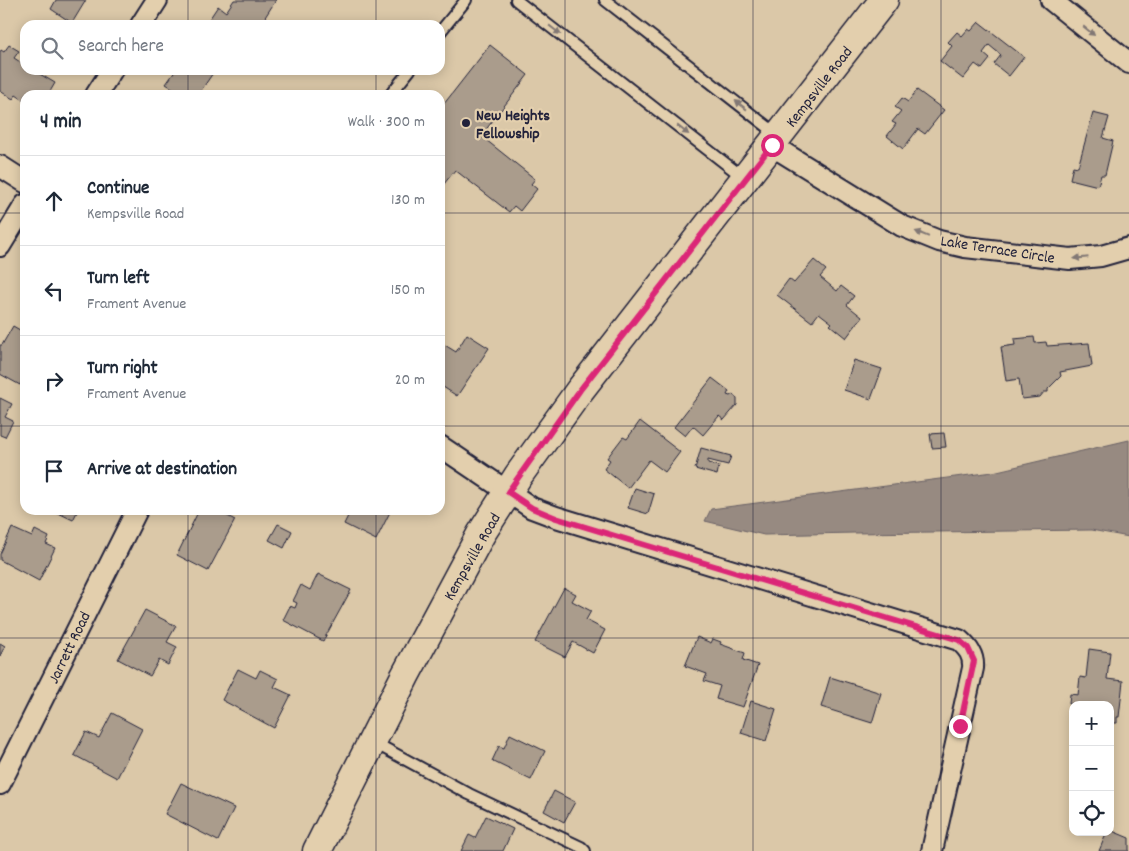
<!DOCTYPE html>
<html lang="en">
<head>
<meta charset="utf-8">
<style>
  :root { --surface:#fff; --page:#f6f6f7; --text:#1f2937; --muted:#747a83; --line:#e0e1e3 }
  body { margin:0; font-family:Dekko,sans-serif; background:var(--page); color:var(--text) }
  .controls { position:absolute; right:15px; bottom:15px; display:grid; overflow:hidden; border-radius:10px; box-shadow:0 2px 12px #0003 }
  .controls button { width:45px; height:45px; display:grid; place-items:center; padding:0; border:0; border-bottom:1px solid var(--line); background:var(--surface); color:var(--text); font:25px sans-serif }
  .stop { position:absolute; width:15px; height:15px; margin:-11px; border:4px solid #db2777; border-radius:50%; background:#fff }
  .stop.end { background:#db2777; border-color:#fff; box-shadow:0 1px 5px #0008 }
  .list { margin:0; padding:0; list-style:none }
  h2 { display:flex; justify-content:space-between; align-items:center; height:65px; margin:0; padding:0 20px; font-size:21px }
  h2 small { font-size:16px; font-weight:400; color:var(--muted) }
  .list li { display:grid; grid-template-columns:32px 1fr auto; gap:15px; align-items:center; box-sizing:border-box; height:90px; padding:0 20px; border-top:1px solid var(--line) }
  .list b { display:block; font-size:19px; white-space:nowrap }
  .list p { margin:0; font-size:16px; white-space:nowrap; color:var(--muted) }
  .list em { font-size:16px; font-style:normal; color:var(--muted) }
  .icon { flex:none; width:28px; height:28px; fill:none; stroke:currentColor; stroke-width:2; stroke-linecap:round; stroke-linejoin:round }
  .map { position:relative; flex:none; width:1129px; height:851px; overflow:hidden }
  .search { position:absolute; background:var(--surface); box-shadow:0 2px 12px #0003; left:20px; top:20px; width:425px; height:55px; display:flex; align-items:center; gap:12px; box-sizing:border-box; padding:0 18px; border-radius:15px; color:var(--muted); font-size:19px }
  .panel { position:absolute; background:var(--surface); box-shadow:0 2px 12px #0003; left:20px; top:90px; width:425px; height:425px; border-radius:15px }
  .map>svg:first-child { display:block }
  .water { fill:#978a81; stroke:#686065 }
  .building { fill:#aa9c8c; stroke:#22223b }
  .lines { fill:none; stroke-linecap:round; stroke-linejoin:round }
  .service-casing { stroke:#22223b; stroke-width:14 }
  .minor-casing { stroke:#22223b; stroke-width:24 }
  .secondary-casing { stroke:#22223b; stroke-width:31 }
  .service { stroke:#e3cfad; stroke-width:10 }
  .minor { stroke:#e3cfad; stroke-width:20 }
  .secondary { stroke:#e3cfad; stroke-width:28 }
  .oneway { fill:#827874 }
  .route { stroke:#db2777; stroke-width:6 }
  .grid { fill:none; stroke:#22223b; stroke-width:1; stroke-opacity:0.55 }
  .poi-dot { fill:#22223b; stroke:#e3cfad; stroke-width:2 }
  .labels { text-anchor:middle; stroke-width:4.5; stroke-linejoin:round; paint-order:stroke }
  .street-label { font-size:16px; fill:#22223b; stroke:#e3cfad }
  .poi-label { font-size:16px; font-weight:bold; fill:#22223b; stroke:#e3cfad; text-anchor:start }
</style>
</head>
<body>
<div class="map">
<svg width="1129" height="851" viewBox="0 0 1129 851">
  <rect width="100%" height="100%" fill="#dbc8a8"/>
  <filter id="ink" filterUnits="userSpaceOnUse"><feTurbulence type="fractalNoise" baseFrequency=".02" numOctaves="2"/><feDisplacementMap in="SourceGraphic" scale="10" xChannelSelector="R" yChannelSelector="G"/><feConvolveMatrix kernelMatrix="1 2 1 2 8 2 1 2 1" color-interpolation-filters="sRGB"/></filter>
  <g filter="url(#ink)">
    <path class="water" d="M 1129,440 L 1129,537 L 1091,530 L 854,533 L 764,535 L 705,521 L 711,509 L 993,472 Z"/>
    <path class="building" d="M 56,0 L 86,0 L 72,23 L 51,9 Z
      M 234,0 L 276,0 L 260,25 L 214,25 L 208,21 L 218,6 L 226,12 Z
      M 979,22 L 1024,57 L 1009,76 L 994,64 L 1001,55 L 989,45 L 983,53 L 990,59 L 982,69 L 975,64 L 963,79 L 940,61 L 952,46 L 948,42 L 957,32 L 962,36 L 968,29 L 971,31 Z
      M 9,45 L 19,51 L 14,58 L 25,65 L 25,70 L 33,70 L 55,83 L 48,95 L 25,95 L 25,101 L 16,95 L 13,99 L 0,91 L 0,52 L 1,50 L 4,52 Z
      M 490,45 L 528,75 L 481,136 L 535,179 L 531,184 L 537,189 L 520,211 L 514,206 L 509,212 L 455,170 L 440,189 L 440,109 Z
      M 176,70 L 215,70 L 198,95 L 183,95 L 166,84 Z
      M 917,90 L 944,110 L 925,134 L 918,129 L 903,149 L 887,136 L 896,124 L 892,122 L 901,111 L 895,107 L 902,98 L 908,102 Z
      M 1093,113 L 1109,117 L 1103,138 L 1113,141 L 1105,175 L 1101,175 L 1098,186 L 1070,179 L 1073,166 L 1078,167 Z
      M 814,260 L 826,270 L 820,277 L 837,291 L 841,286 L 854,296 L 847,305 L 862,317 L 846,338 L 830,325 L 832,323 L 819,313 L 812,322 L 777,295 L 789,279 L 794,283 Z
      M 13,326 L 25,333 L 25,375 L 20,385 L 0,374 L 0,345 L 2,345 Z
      M 467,334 L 489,348 L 457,396 L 440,385 L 440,342 L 456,352 Z
      M 1034,337 L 1035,343 L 1046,342 L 1047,346 L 1089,343 L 1092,366 L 1060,372 L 1061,376 L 1048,389 L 1048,392 L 1044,392 L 1040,397 L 1022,399 L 1019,379 L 1006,381 L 1001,347 L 1015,345 L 1014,339 Z
      M 854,360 L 882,369 L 871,399 L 844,390 Z
      M 712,378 L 729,391 L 727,395 L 730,396 L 733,394 L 737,399 L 737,405 L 724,420 L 719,416 L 703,435 L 693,426 L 685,436 L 674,427 Z
      M 0,398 L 12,404 L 5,417 L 13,421 L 5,437 L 0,435 Z
      M 640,421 L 680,452 L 665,472 L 649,460 L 628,488 L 604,469 L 610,460 L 607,458 L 623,437 L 627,439 Z
      M 944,433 L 946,447 L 932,448 L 930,434 Z
      M 701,448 L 731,456 L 728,465 L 708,460 L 708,463 L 719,466 L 717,475 L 695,469 Z
      M 635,488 L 654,494 L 648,514 L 628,508 Z
      M 52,510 L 78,510 L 73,520 Z
      M 199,510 L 216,510 L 235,520 L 208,571 L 177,555 Z
      M 351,510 L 391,510 L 376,540 L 344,524 Z
      M 278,524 L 292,531 L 284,548 L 269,540 Z
      M 12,528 L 32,537 L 35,530 L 49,537 L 46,544 L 55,548 L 39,581 L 0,560 L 0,554 Z
      M 318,574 L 351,590 L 323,641 L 283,620 L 290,606 L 295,608 L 297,603 L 293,601 L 301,585 L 310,590 Z
      M 564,588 L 576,594 L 572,601 L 591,611 L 586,620 L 605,630 L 593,653 L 573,642 L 565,657 L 535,642 Z
      M 145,610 L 176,626 L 167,642 L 177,647 L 168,665 L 159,660 L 150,676 L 118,659 Z
      M 697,637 L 711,643 L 713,639 L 721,642 L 720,644 L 745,653 L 743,660 L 758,665 L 743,707 L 716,699 L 720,686 L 704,681 L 707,674 L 685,666 Z
      M 0,643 L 5,646 L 0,656 Z
      M 1089,649 L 1110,652 L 1107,679 L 1123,681 L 1119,717 L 1117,717 L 1117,723 L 1110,723 L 1110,705 L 1069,704 L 1070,694 L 1078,695 L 1080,677 L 1086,678 Z
      M 238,669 L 256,678 L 260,670 L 278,679 L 274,687 L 291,695 L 274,728 L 222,700 Z
      M 830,677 L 881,693 L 872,723 L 821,707 Z
      M 751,701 L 776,709 L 766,741 L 741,733 Z
      M 112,713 L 142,729 L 117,778 L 74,755 L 86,732 L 99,738 Z
      M 510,734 L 545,751 L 531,780 L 492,761 L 499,746 L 504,748 Z
      M 181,783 L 234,808 L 218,841 L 165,814 Z
      M 554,791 L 575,802 L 564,822 L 544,811 Z
      M 486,816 L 513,829 L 503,851 L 461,851 L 469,835 L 475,838 Z
      M 1110,830 L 1129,838 L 1129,851 L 1099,851 L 1107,832 L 1110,832 Z"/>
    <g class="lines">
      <g class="service-casing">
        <path id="service" d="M 516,0 L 744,178
          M 605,0 L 778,135
          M 440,32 L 466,0
          M 390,95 L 410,70
          M 373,742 L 469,794 L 581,847 L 585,851"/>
      </g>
      <g class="minor-casing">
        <path id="minor" d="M 1051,0 L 1129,63
          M 141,25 L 157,0
          M 96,95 L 112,70
          M 771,145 L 902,226 L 939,241 L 965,247 L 1070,259 L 1101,256 L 1129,248
          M 0,166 L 25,182
          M 0,246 L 25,205
          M 440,446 L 532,508 L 556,517 L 959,640 C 968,648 974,655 973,668 L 932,851
          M 0,784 L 137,510"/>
      </g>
      <g class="secondary-casing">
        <path id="secondary" d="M 317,851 L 405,676 L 481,534 L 518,476 L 580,390 L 884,0"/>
      </g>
      <use href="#service" class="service"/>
      <use href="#minor" class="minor"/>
      <use href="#secondary" class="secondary"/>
    </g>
    <defs><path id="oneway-solid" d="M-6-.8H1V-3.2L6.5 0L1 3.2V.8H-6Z" transform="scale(1.25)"/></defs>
    <g class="oneway">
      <use href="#oneway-solid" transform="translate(555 30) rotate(38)"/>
      <use href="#oneway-solid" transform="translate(1089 31) rotate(39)"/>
      <use href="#oneway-solid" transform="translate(741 105) rotate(-142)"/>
      <use href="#oneway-solid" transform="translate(683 130) rotate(38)"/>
      <use href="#oneway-solid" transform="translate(922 234) rotate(-158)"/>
      <use href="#oneway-solid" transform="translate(1081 258) rotate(174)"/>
    </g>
  </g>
  <g class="lines" filter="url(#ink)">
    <path class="route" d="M 772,145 L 580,390 L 508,492 L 532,508 L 556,518 L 959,640 L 968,648 L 974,661 L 960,726"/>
  </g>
  <path class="grid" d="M 188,0 L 188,25M 376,0 L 376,25M 565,0 L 565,851M 753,0 L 753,851M 941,0 L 941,851M 188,70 L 188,95M 376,70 L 376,95M 0,213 L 25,213M 440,213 L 1129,213M 0,426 L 25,426M 440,426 L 1129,426M 188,510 L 188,851M 376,510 L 376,851M 0,638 L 1129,638"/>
  <circle class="poi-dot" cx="466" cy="123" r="5"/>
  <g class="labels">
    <g class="street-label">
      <text transform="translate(818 86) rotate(-52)" y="6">Kempsville Road</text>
      <text transform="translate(998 248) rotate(9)" y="6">Lake Terrace Circle</text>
      <text transform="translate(471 556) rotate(-60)" y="6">Kempsville Road</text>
      <text transform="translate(68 647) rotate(-64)" y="6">Jarrett Road</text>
    </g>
    <g class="poi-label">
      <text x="476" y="120">New Heights<tspan x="476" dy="18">Fellowship</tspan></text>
    </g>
  </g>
</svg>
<div class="controls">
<button>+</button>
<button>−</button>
<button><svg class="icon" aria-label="locate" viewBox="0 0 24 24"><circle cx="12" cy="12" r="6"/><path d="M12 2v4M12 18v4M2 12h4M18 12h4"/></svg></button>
</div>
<div class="stop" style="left:772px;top:145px"></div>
<div class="stop end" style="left:960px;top:726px"></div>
<div class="search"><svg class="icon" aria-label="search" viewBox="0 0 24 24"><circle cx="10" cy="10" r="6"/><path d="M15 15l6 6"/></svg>Search here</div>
<section class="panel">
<h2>4 min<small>Walk · 300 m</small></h2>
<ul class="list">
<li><svg class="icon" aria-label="ahead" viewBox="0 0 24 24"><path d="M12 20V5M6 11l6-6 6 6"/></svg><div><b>Continue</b><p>Kempsville Road</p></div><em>130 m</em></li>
<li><svg class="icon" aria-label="left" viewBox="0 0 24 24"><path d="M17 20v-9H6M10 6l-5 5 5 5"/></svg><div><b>Turn left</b><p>Frament Avenue</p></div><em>150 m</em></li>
<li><svg class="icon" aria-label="right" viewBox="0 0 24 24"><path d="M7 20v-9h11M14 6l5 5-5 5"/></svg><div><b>Turn right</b><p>Frament Avenue</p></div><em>20 m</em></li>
<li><svg class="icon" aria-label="arrive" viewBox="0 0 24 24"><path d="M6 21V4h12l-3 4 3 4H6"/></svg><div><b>Arrive at destination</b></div></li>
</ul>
</section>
</div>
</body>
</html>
